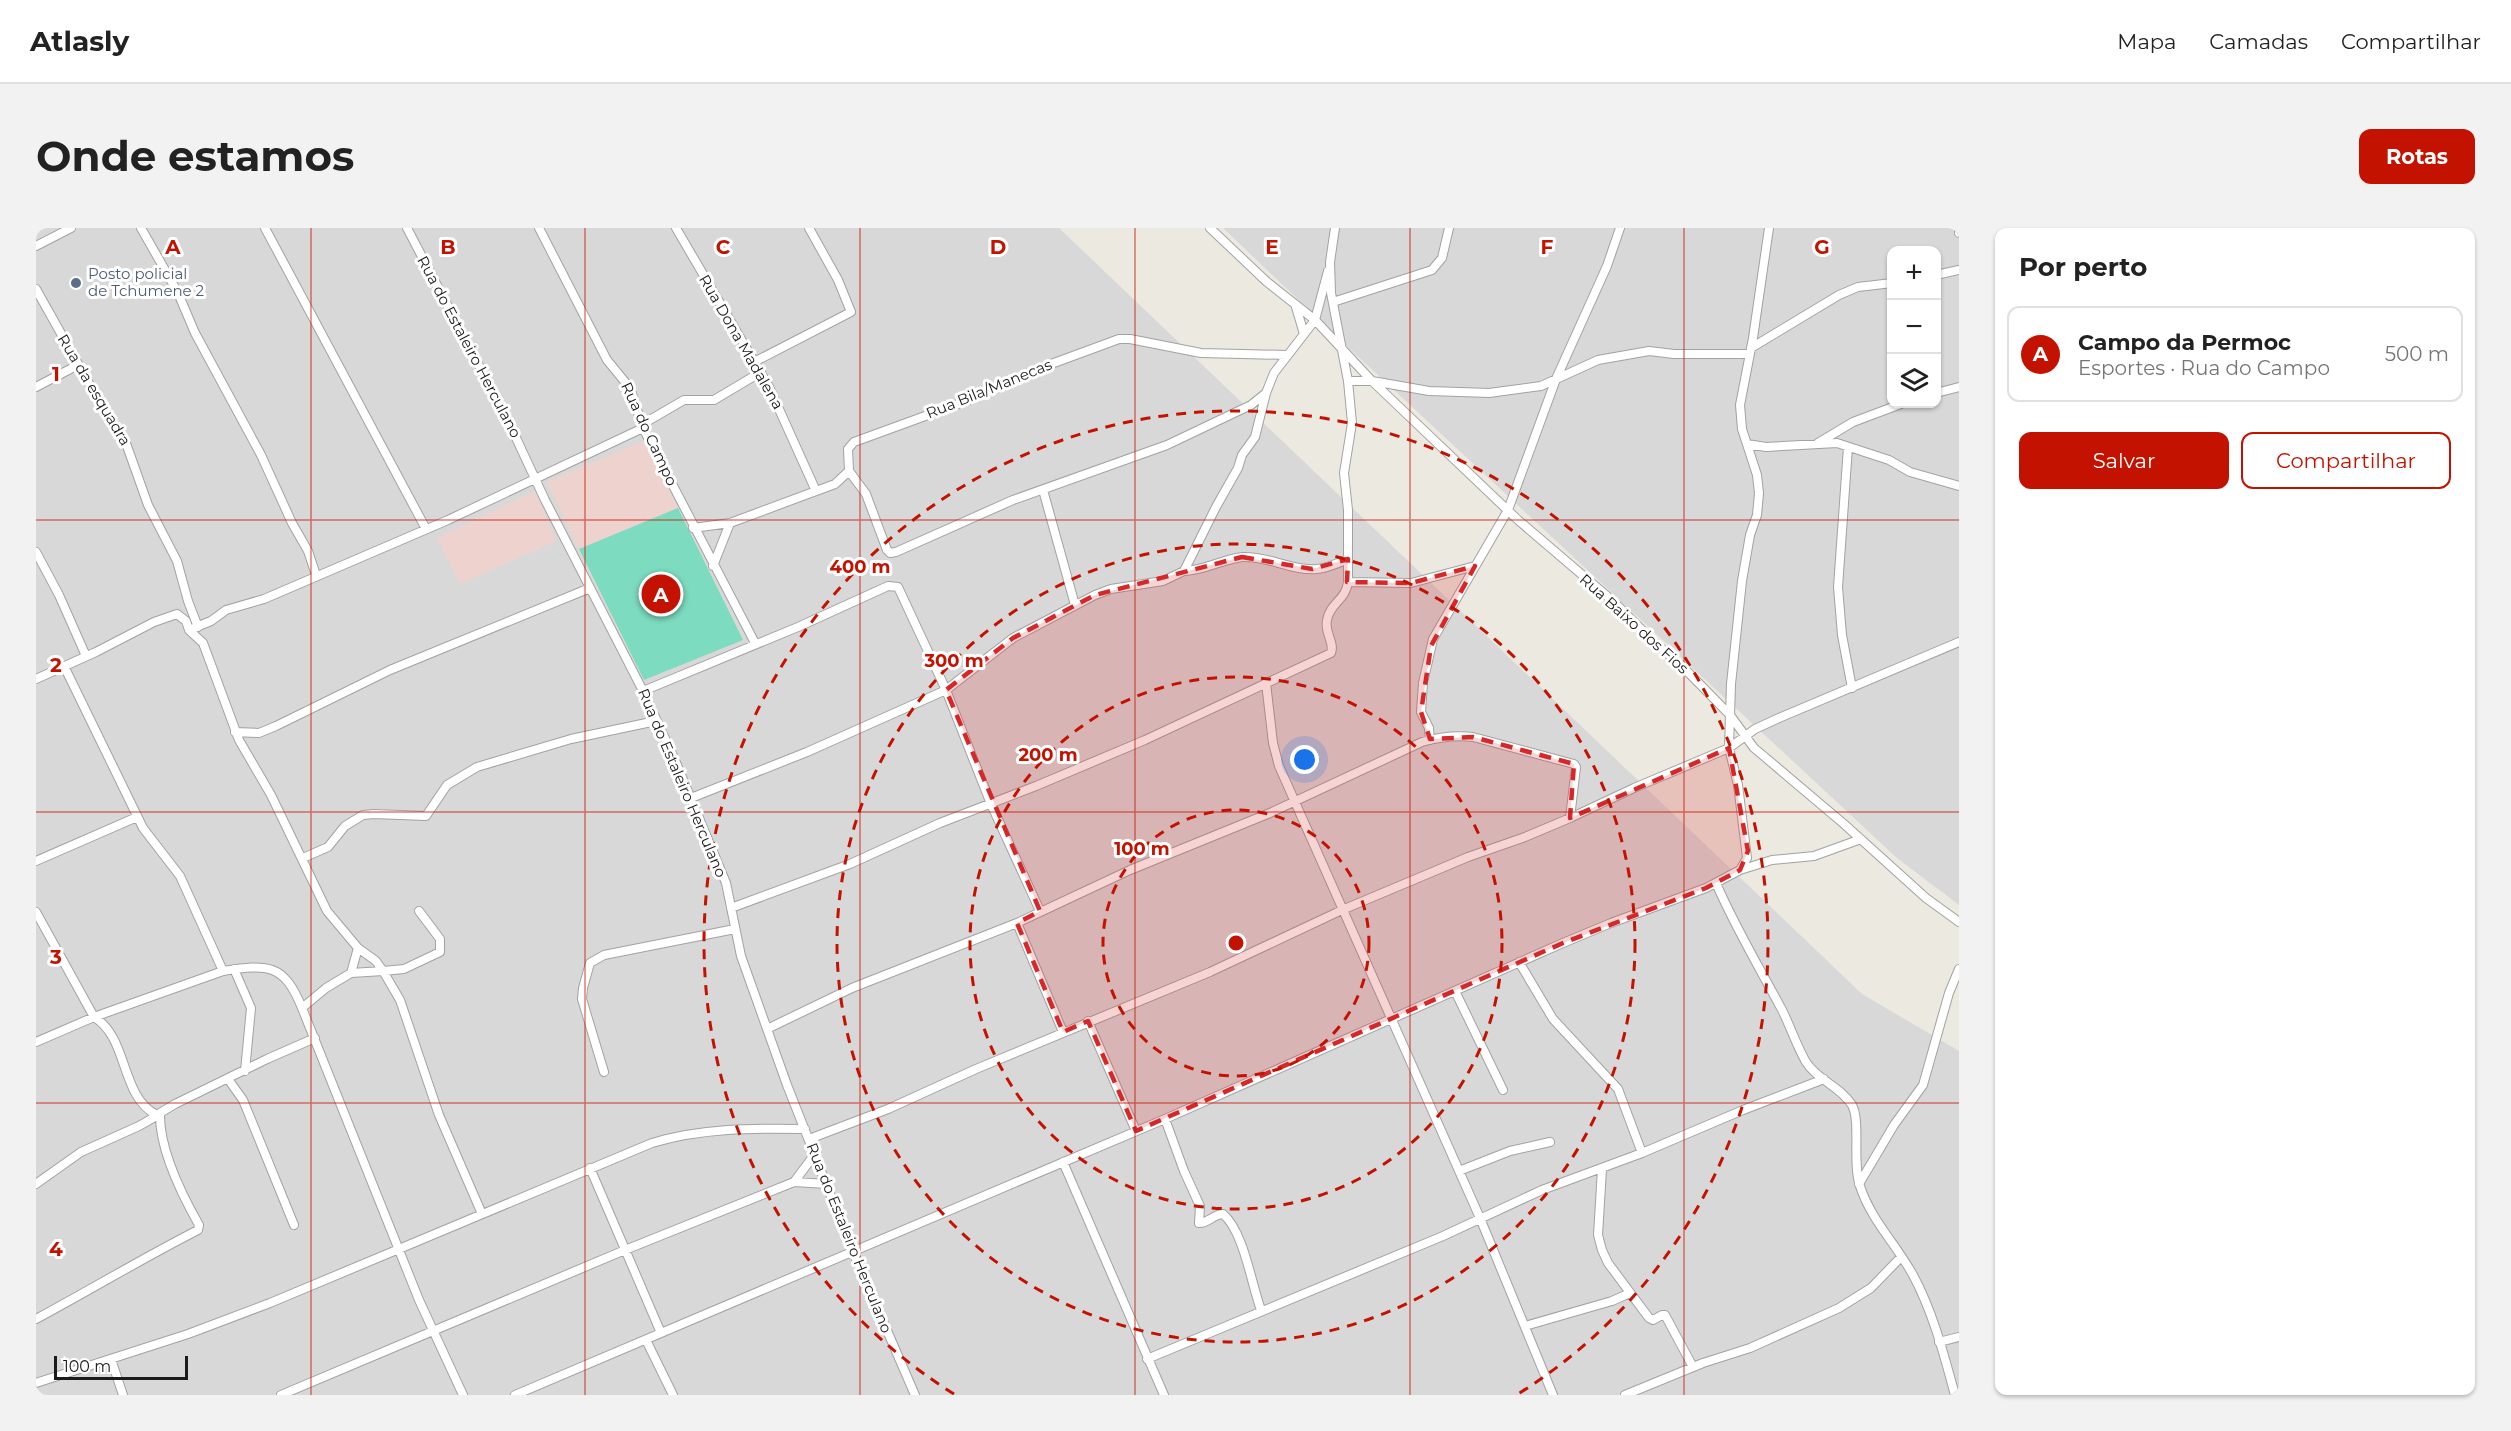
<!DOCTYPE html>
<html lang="pt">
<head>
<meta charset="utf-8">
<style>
  :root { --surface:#fff; --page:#f2f2f2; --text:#222; --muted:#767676; --line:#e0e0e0; --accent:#c41201 }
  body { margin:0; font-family:Montserrat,sans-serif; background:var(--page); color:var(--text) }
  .controls { position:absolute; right:18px; top:18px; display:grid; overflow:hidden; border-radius:12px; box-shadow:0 2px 4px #0004 }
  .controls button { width:54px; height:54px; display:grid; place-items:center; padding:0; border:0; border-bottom:2px solid var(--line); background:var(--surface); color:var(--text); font:30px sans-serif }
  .scale { position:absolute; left:18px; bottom:15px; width:134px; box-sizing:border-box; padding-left:6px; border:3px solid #1b1b1b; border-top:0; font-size:16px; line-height:21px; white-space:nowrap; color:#1b1b1b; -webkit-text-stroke:4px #fff; paint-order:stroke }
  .you { position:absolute; left:1269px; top:532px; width:21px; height:21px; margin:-15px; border:4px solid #fff; border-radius:50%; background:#1a73e8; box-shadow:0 0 0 9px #1a73e833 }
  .badge { display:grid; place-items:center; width:39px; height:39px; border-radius:50%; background:var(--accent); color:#fff; font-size:20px; font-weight:700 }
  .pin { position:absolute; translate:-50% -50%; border:3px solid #fff; box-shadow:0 2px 6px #0006 }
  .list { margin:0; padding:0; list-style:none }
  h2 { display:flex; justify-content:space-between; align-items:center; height:78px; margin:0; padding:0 24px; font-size:26px }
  h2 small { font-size:20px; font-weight:400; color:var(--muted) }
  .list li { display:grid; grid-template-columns:39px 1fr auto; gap:18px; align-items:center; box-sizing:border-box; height:96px; margin:0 12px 12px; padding:0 12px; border:2px solid var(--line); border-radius:12px }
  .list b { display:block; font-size:22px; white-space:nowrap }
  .list p { margin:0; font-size:20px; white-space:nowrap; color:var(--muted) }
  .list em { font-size:20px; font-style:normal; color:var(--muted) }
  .actions { display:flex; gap:12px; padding:18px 24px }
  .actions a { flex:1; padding:14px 0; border:2px solid var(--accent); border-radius:12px; text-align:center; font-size:21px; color:var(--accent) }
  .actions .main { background:var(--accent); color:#fff }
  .icon { flex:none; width:33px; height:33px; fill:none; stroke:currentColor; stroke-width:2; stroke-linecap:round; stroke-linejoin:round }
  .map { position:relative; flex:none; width:1923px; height:1167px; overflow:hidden; border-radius:12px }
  header { display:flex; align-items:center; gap:36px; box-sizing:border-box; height:84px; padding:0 30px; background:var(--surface); border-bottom:2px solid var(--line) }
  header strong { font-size:28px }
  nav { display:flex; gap:33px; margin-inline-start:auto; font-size:21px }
  .intro { display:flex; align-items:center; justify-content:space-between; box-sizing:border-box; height:144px; padding:0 36px }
  h1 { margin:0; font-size:42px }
  .button { padding:15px 27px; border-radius:12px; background:var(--accent); color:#fff; font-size:21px; font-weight:700 }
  main { display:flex; gap:36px; padding:0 36px }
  aside { flex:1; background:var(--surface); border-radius:12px; box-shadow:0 2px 4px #0004 }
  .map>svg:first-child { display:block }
  .residential { fill:#d9d8d8; fill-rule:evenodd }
  .commercial { fill:#eed2ce }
  .pitch { fill:#7ddcc0 }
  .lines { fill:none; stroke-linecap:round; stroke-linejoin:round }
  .street-casing { stroke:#a2a2a2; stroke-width:10 }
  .street { stroke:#fff; stroke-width:8 }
  .marked { fill:#d62828; fill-opacity:0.2; stroke:#d62828; stroke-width:4.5; stroke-dasharray:12 8; stroke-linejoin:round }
  .grid { fill:none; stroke:#c41201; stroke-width:1.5; stroke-opacity:0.55 }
  .ring { fill:none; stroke:#c41201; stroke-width:3; stroke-dasharray:10 8 }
  .service-dot { fill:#5c6f8a; stroke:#fff; stroke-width:2 }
  .labels { text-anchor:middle; stroke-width:6; stroke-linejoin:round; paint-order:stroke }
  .service-label { font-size:15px; fill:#4e5e75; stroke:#fff; text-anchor:start }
  .street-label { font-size:15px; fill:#1b1b1b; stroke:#fff }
  .grid-label { font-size:20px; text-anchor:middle; font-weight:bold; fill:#c41201; stroke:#fff; stroke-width:6; stroke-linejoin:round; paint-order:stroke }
  .centre { fill:#c41201; stroke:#fff; stroke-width:3 }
  .ring-label { font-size:18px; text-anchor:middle; font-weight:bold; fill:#c41201; stroke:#fff; stroke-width:6; stroke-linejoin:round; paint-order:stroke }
</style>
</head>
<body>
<header>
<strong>Atlasly</strong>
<nav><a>Mapa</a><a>Camadas</a><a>Compartilhar</a></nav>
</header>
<div class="intro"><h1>Onde estamos</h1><a class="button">Rotas</a></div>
<main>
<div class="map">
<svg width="1923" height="1167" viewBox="0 0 1923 1167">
  <rect width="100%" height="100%" fill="#ece9e0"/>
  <path class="residential" d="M 0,0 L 1023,0 L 1826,766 L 1923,823 L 1923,1167 L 0,1167 Z
    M 1187,0 L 1923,0 L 1923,677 L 1861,630 L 1315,122 ZM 1856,22 L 1900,22 L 1900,176 L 1856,176 Z"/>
  <path class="commercial" d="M 608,213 L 642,280 L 543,321 L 511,254 Z
    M 499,263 L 520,313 L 424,356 L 401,310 Z"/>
  <path class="pitch" d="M 642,280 L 707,412 L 608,452 L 543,321 Z"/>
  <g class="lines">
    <g class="street-casing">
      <path id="street" d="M 105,0 L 142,65 L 159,105 L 225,227 L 256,295 L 272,323 L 280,347
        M 229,0 L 390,301
        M 371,0 L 474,197 L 509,272 L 607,463 L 638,530 L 690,655 L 705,728 L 751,857 L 817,1024 L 879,1167
        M 503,0 L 571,132 L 594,160 L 607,200 L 719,415
        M 640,0 L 733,159 L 780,263
        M 1174,0 L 1231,54 L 1279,92 L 1336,153 L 1482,292 L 1578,374 L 1618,414 L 1645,437 L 1694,487 L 1718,520 L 1730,530 L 1808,596 L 1890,670 L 1923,694
        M 1923,0 L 1923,5
        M 0,18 L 35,0
        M 1900,47 L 1923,42
        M 0,61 L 60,168 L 91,218 L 112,277 L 141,333 L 152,373 L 162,399
        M 1297,74 L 1396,42 L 1406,30 L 1413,0
        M 1260,79 L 1268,106
        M 1715,120 L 1803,67 L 1822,59 L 1856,55
        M 718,134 L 815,84 L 802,52 L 773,0
        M 1312,153 L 1336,153 L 1393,163 L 1453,165 L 1505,158 L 1562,132 L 1613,123 L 1638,126 L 1713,126
        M 0,159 L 42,137
        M 1900,165 L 1923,159
        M 605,197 L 648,172 L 678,172 L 725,144
        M 1782,215 L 1817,194 L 1865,176
        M 1711,216 L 1730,219 L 1801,215 L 1853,232 L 1874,244 L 1923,258
        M 1812,219 L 1802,359 L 1806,407 L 1816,460
        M 813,243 L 830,266 L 851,322 L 854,325 L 860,324 L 977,272 L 1131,217 L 1215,177 L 1230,165
        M 1007,262 L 1039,377
        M 657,300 L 694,295 L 799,256 L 813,243 L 812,221 L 818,214 L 933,172 L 1007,139 L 1083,111 L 1094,111 L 1165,125 L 1251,127
        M 0,324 L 23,367 L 50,428
        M 677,338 L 694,295
        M 1148,343 C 1168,343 1186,331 1207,329 C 1233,328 1255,343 1281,341 C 1292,340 1302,335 1312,331
        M 1312,354 L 1375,355 L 1439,338
        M 153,402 L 167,415 L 203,512 L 235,567 L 291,683 L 322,720 L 340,733 L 347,743 L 315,745
        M 28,438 L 107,600 L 144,648 L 187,743
        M 0,451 L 60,424 L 118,394 L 141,386 L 150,393 L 153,402 L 175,393 L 190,382 L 228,371 L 412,292 L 607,200
        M 1230,455 L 1237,515 L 1243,538 L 1444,990 L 1517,1167
        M 607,463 L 762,399 L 852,358 L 862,359 L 910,462 L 955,576 L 1004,683
        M 199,504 L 223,505 L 240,498 L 354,442 L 554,360
        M 1394,512 L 1393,500 L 1385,484 L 1387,455 L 1397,411 L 1472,282 L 1520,151 L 1571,38 L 1584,0
        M 655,570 L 771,524 L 910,462 L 977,410 L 1059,367 L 1075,361 L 1127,353 L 1148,343 L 1180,279 L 1202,240 L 1206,227 L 1219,209 L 1230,165 L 1238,145 L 1279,92 L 1292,43
        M 267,630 L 292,619 L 309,598 L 327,587 L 338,586 L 390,588 L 411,557 L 441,539 L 535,511 L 620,493
        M 0,633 L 101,589
        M 1704,642 L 1736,632 L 1778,628 L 1825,611
        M 1680,655 C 1699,699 1723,739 1745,780 C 1754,797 1760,817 1770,834 C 1781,852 1804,858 1816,877 C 1825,893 1816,935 1824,958 C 1835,992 1860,1016 1877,1047 C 1897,1084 1908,1127 1919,1167
        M 695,680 L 814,636 L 904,595 L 1000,558 L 1109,512 L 1295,425 C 1299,414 1288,405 1291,392 C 1294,375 1310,372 1312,354 L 1312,282 L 1308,245 L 1316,195 L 1312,153 L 1295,65 L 1294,34 L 1299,0
        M 0,684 L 58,789 C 93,810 84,869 121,887
        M 981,695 L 1027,804
        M 1483,734 L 1517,791 L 1582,861 L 1606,925
        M 198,741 L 215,780 L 209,843
        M 347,743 L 364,772 L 403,887 L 446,986
        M 347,743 L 368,741 L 404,724 L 404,711 L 383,683
        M 1419,763 L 1467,862
        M 266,780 L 383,1072 L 427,1167
        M 1052,793 L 1100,903
        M 731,801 L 816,760 L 981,695 L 1094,642 L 1234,585 L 1386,514 C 1403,509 1419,507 1437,509 L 1538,536 L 1540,539 L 1534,590
        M 0,814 L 58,789 L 187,743 C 231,736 248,735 266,780 L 290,760 L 315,745 L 322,720
        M 568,844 L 546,771 L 547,760 L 554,735 L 568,727 L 699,701
        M 192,851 L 207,872 L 258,997
        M 1129,891 L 1148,943 L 1164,978 L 1163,995 C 1171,996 1178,986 1187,986 C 1208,1004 1215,1055 1225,1082
        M 773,911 L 852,881 L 940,841 L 1174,744 L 1306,682 L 1432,629 L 1489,609 L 1534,590 L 1598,560 L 1693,520 L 1719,501 L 1743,490 L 1923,414
        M 1027,934 L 1128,1167
        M 554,940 L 625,1105
        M 1566,941 L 1562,1007 L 1566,1022 L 1572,1035 L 1613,1090 L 1617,1092 L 1626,1087 L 1629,1087 L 1657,1139
        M 1423,943 L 1474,923 L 1514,914
        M 758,954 L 779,926
        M 0,956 L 45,924 L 103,898 L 124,886
        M 1823,956 L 1858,897 L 1887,857 L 1913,765 L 1923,741
        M 0,1091 C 54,1062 107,1030 162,1002 L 163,997 C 146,967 123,920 124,885 L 139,876 L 231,831 L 279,810
        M 1489,1098 L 1576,1073 L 1594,1065
        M 610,1112 L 637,1167
        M 1903,1114 L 1923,1109
        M 75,1131 L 87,1167
        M 1111,1131 L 1407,1008 L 1506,962 L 1606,925 L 1707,882 L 1788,851
        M 0,1155 L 152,1106 L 234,1075 L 616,915 C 665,900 718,900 769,901
        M 245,1167 L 589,1022 L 758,954 L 791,956
        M 479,1167 L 1129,891 L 1527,715 L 1575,695 L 1670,660 L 1704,642 L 1711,630 L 1702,557 L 1693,520 L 1695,456 L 1706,353 L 1714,307 L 1721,287 L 1723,265 L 1721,247 L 1706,201 L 1704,177 L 1717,110 L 1733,0
        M 1589,1167 L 1667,1135 L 1714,1120 L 1803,1080 L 1835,1060 L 1865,1029"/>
    </g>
    <use href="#street" class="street"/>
  </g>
  <path class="marked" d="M 1206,329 L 1276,341 L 1312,331 L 1311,354 L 1375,355 L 1439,338 L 1395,418 L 1385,484 L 1394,511 L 1437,509 L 1538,536 L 1534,590 L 1693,520 L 1712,623 L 1704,642 L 1670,660 L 1527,715 L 1100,903 L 1052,793 L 1027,804 L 981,695 L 1004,683 L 910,462 L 977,410 L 1059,367 Z"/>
  <path class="grid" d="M 275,0 L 275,1167M 549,0 L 549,1167M 824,0 L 824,1167M 1099,0 L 1099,1167M 1374,0 L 1374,1167M 1648,0 L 1648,1167M 0,292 L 1923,292M 0,584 L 1923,584M 0,875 L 1923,875"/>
  <g class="ring">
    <circle cx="1200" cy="715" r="133"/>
    <circle cx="1200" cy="715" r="266"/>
    <circle cx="1200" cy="715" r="399"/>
    <path d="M918 1166A532 532 0 1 1 1482 1166"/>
  </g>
  <circle class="service-dot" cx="40" cy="55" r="6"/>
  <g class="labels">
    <g class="service-label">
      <text x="52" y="51">Posto policial<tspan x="52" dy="17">de Tchumene 2</tspan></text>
    </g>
    <g class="street-label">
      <text transform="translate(705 114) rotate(60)" y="5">Rua Dona Madalena</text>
      <text transform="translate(433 119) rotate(62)" y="5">Rua do Estaleiro Herculano</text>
      <text transform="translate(953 161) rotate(-22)" y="5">Rua Bila/Manecas</text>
      <text transform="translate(58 162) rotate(59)" y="5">Rua da esquadra</text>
      <text transform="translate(613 206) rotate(65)" y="5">Rua do Campo</text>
      <text transform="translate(1598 396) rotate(42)" y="5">Rua Baixo dos Fios</text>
      <text transform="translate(646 555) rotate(67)" y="5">Rua do Estaleiro Herculano</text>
      <text transform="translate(813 1010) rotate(68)" y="5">Rua do Estaleiro Herculano</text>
    </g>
  </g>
  <g class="grid-label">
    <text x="137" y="26">A</text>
    <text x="412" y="26">B</text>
    <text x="687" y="26">C</text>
    <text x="962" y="26">D</text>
    <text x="1236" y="26">E</text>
    <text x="1511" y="26">F</text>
    <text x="1786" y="26">G</text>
    <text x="20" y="153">1</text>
    <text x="20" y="444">2</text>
    <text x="20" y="736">3</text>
    <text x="20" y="1028">4</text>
  </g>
  <circle cx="1200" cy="715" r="9" class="centre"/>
  <g class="ring-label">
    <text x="824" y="345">400 m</text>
    <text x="918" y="439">300 m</text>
    <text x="1012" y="533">200 m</text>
    <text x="1106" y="627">100 m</text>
  </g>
</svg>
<div class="controls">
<button>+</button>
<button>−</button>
<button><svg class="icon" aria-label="layers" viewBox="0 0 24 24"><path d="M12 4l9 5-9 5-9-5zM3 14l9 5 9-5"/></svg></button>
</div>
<div class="scale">100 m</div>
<div class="you"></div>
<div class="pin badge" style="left:625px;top:366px">A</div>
</div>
<aside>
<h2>Por perto<small></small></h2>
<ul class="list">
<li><span class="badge">A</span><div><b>Campo da Permoc</b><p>Esportes · Rua do Campo</p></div><em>500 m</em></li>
</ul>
<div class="actions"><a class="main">Salvar</a><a>Compartilhar</a></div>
</aside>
</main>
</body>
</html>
